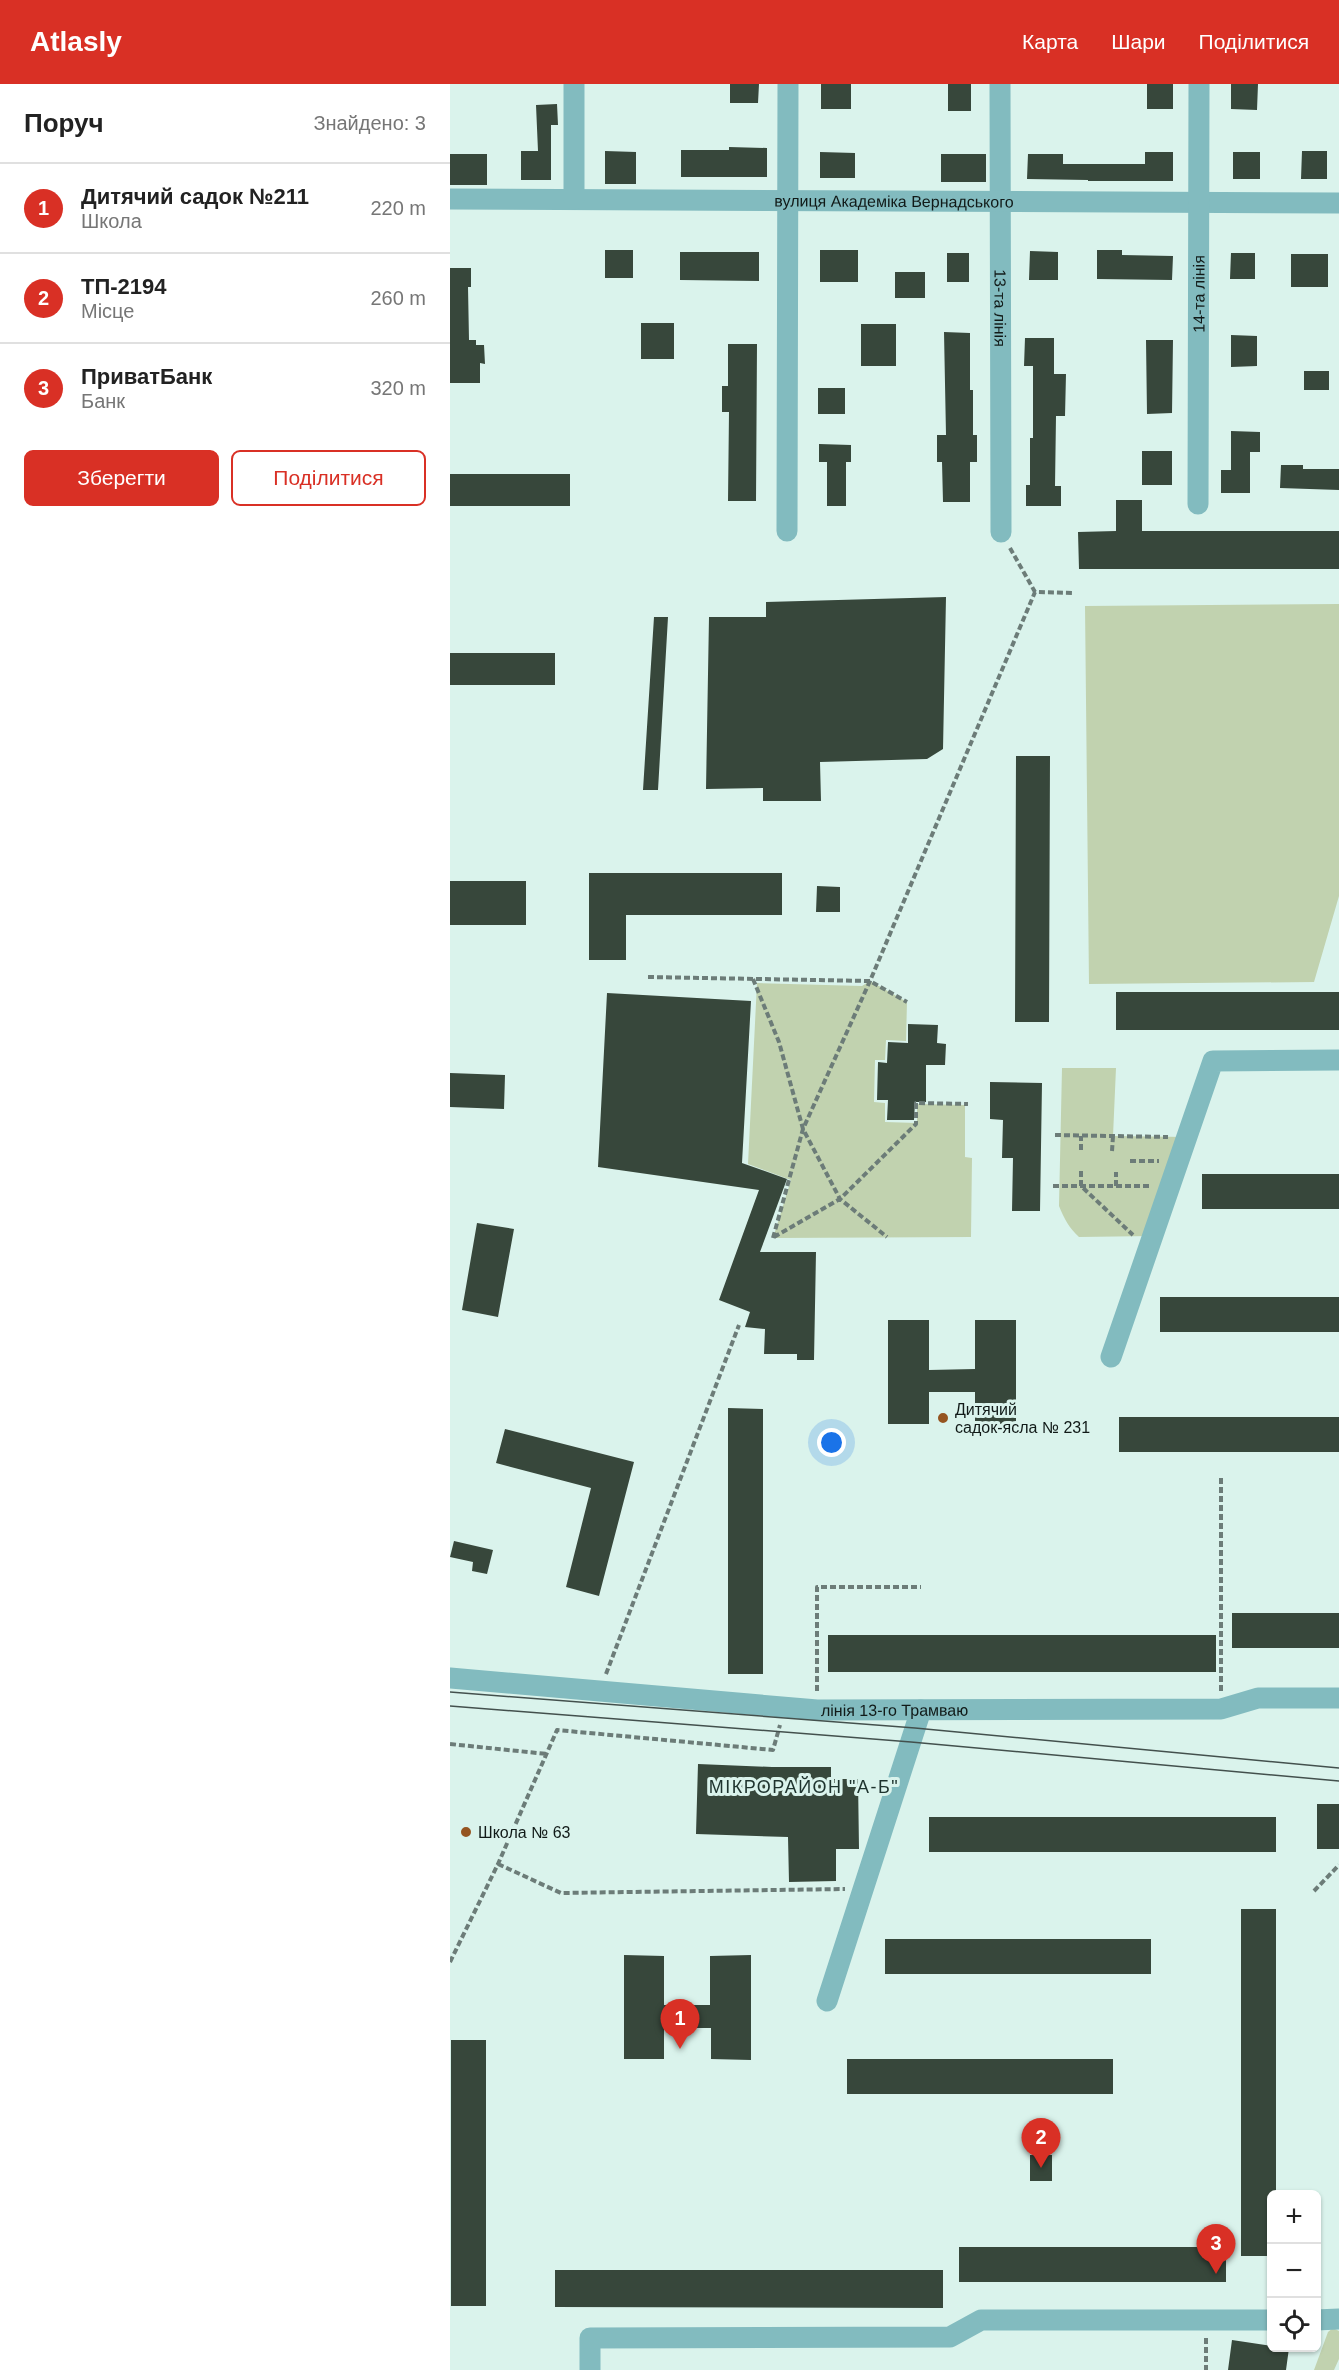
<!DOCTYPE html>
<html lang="uk">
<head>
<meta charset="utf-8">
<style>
  :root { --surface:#fff; --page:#f2f2f2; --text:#222; --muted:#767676; --line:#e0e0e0; --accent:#d93025 }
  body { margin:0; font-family:Arial,sans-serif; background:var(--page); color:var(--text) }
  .controls { position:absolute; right:18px; bottom:18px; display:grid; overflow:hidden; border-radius:9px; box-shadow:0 2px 4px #0004 }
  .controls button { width:54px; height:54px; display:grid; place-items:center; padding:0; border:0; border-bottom:2px solid var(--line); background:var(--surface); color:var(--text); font:30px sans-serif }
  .you { position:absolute; left:382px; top:1359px; width:21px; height:21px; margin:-15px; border:4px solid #fff; border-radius:50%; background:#1a73e8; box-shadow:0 0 0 9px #1a73e833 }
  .badge { display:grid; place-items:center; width:39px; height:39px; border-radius:50%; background:var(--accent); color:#fff; font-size:20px; font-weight:700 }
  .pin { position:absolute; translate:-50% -50px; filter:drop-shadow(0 2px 3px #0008) }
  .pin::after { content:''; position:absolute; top:32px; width:21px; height:18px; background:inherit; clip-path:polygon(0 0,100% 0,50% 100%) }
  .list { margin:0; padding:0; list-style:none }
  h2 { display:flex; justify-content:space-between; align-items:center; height:78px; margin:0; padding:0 24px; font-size:26px }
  h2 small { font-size:20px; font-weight:400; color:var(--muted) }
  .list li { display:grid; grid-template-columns:39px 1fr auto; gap:18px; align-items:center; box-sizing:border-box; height:90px; padding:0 24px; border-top:2px solid var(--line) }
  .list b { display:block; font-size:22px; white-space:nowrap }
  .list p { margin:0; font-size:20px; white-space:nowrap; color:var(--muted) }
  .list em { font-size:20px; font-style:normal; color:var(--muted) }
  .actions { display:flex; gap:12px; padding:18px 24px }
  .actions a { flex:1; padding:14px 0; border:2px solid var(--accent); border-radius:9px; text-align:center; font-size:21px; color:var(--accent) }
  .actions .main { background:var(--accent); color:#fff }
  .icon { flex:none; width:33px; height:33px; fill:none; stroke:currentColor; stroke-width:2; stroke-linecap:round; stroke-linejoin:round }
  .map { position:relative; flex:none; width:889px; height:2286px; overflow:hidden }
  header { display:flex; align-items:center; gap:36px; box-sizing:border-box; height:84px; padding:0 30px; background:var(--accent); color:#fff }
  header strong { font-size:28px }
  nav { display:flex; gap:33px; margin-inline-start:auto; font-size:21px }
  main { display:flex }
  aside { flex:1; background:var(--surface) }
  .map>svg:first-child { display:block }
  .green { fill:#c1d2af }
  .building { fill:#37473b }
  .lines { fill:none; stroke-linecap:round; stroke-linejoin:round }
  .path { stroke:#6c7c78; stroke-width:4; stroke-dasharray:6 3; stroke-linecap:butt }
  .minor { stroke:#82bbbf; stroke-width:21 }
  .tram { stroke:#43504d; stroke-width:1.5 }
  .poi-dot { fill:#955420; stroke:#daf3ec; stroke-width:2 }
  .labels { text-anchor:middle; stroke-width:6; stroke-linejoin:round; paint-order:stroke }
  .street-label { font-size:16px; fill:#111a18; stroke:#daf3ec }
  .poi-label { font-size:16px; fill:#111a18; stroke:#daf3ec; text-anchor:start }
  .neighbourhood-label { font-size:18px; letter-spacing:1.5px; fill:#1e332e; stroke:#daf3ec }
</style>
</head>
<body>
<header>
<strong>Atlasly</strong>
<nav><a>Карта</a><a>Шари</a><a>Поділитися</a></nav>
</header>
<main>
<aside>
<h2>Поруч<small>Знайдено: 3</small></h2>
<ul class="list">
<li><span class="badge">1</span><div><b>Дитячий садок №211</b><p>Школа</p></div><em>220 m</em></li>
<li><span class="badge">2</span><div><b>ТП-2194</b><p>Місце</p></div><em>260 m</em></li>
<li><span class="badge">3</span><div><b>ПриватБанк</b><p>Банк</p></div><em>320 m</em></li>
</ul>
<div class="actions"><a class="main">Зберегти</a><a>Поділитися</a></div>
</aside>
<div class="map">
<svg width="889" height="2286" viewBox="0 0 889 2286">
  <rect width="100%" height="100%" fill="#daf3ec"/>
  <path class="green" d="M 889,520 L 889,812 L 864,898 L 639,900 L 635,522 Z
    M 420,897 L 457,918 L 456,957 L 436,956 L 435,976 L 425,976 L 424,1018 L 435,1019 L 435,1038 L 467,1039 L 467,1020 L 515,1021 L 515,1073 L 522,1074 L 521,1153 L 323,1154 L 341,1096 L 298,1080 L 307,899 L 412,902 Z
    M 612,984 L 666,984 L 663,1052 L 737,1053 L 703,1152 L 629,1153 C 619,1144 614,1134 609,1122 Z
    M 883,2244 L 889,2247 L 889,2275 L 884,2286 L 864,2286 L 878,2248 Z"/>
  <path class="building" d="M 280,0 L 309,0 L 308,19 L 280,19 Z
    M 371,0 L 401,0 L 401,25 L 371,25 Z
    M 498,0 L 521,0 L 521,27 L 498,27 Z
    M 697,0 L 723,0 L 723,25 L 697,25 Z
    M 781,0 L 808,0 L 807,26 L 781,25 Z
    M 107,20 L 108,41 L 101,41 L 101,96 L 71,96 L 71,67 L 88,67 L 86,21 Z
    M 279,63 L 317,64 L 317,93 L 231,93 L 231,66 L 279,66 Z
    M 155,67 L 186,68 L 186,100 L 155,100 Z
    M 852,67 L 877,67 L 877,95 L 851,95 Z
    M 370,68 L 405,69 L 405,94 L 370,94 Z
    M 695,68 L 723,68 L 723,97 L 638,97 L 638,96 L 577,95 L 578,70 L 613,70 L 613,80 L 695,80 Z
    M 783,68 L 810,68 L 810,95 L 783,95 Z
    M 0,70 L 37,70 L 37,101 L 0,101 Z
    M 491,70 L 536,70 L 536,98 L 491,98 Z
    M 155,166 L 183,166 L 183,194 L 155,194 Z
    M 370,166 L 408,166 L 408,198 L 370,198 Z
    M 647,166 L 672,166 L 672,171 L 723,172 L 722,196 L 647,195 Z
    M 580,167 L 608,168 L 608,196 L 579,196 Z
    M 230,168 L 309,168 L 309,197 L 230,196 Z
    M 497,169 L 519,169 L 519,198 L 497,198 Z
    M 781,169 L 805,169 L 805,195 L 780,195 Z
    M 841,170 L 878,170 L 878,203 L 841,203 Z
    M 0,184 L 21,184 L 21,203 L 18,203 L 19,256 L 26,256 L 26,261 L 34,261 L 35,280 L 30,279 L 30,299 L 0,299 Z
    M 445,188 L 475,188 L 475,214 L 445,214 Z
    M 191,239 L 224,239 L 224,275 L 191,275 Z
    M 411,240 L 446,240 L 446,282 L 411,282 Z
    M 494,248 L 520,249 L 520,306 L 523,306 L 523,351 L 527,351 L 527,378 L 520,378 L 520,418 L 493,418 L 492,378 L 487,378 L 487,351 L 496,351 Z
    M 781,251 L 807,252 L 807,282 L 781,283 Z
    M 575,254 L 604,254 L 604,290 L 616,290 L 615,332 L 606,332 L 605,402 L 611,402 L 611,422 L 576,422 L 576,401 L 580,401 L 580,354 L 583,354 L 583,282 L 574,282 Z
    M 696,256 L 723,256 L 722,329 L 697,330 Z
    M 278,260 L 307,260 L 306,417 L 278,417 L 279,328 L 272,328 L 272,302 L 278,302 Z
    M 854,287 L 879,287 L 879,306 L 854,306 Z
    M 368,304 L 395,304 L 395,330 L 368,330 Z
    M 781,347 L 810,348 L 810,368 L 800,368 L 800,409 L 771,409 L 771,386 L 781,386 Z
    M 369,360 L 401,361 L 401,378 L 396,378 L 396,422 L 377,422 L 377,378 L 369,378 Z
    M 692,367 L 722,367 L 722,401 L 692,401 Z
    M 831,381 L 853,381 L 853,385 L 889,385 L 889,406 L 830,404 Z
    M 0,390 L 120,390 L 120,422 L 0,422 Z
    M 666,416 L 692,416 L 692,447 L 889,447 L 889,485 L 629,485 L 628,448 L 666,447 Z
    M 496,513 L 493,665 L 477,675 L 370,678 L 371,717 L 313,717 L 313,704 L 256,705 L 259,533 L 316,533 L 316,518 Z
    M 204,533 L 218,533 L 208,706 L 193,706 Z
    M 0,569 L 105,569 L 105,601 L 0,601 Z
    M 566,672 L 600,672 L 599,938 L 565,938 Z
    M 139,789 L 332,789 L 332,831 L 176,831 L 176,876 L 139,876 Z
    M 0,797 L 76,797 L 76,841 L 0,841 Z
    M 367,802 L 390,803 L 390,828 L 366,828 Z
    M 666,908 L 889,908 L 889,946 L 666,946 Z
    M 157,909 L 301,917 L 292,1079 L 337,1095 L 310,1168 L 366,1168 L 364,1276 L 347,1276 L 347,1270 L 314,1270 L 315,1245 L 295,1243 L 300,1228 L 269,1216 L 309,1106 L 148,1083 Z
    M 458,940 L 488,941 L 487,959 L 496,960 L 495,981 L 476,981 L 476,1018 L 465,1018 L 464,1036 L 437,1036 L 438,1016 L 427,1016 L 428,978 L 437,979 L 438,958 L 458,959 Z
    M 0,989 L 55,991 L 54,1025 L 0,1023 Z
    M 540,998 L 592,999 L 590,1127 L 562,1127 L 563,1074 L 552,1074 L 553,1036 L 540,1035 Z
    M 752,1090 L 889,1090 L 889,1125 L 752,1125 Z
    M 27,1139 L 64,1145 L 48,1233 L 12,1226 Z
    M 710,1213 L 889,1213 L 889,1248 L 710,1248 Z
    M 438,1236 L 479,1236 L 479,1286 L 525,1285 L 525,1236 L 566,1236 L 566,1340 L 525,1340 L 525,1308 L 479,1308 L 479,1340 L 438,1340 Z
    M 278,1324 L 313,1325 L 313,1590 L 278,1590 Z
    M 669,1333 L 889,1333 L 889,1368 L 669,1368 Z
    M 55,1345 L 184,1378 L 149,1512 L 116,1503 L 141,1404 L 46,1379 Z
    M 4,1457 L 43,1466 L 37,1490 L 22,1487 L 23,1478 L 0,1473 Z
    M 782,1529 L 889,1529 L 889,1564 L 782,1564 Z
    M 378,1551 L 766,1551 L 766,1588 L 378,1588 Z
    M 248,1680 L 322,1683 L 381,1683 L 381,1695 L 408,1695 L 409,1765 L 386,1765 L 386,1797 L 339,1798 L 338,1753 L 246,1750 Z
    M 867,1720 L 889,1720 L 889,1765 L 867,1765 Z
    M 479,1733 L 826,1733 L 826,1768 L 479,1768 Z
    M 791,1825 L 826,1825 L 826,2110 L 822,2110 L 822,2172 L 791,2172 Z
    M 435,1855 L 701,1855 L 701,1890 L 435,1890 Z
    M 174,1871 L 214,1872 L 214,1921 L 260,1921 L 260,1872 L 301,1871 L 301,1976 L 261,1975 L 261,1944 L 214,1944 L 214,1975 L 174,1975 Z
    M 1,1956 L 36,1956 L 36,2222 L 1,2222 Z
    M 397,1975 L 663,1975 L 663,2010 L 397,2010 Z
    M 580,2071 L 602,2071 L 602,2097 L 580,2097 Z
    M 509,2163 L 776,2163 L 776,2198 L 509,2198 Z
    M 105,2186 L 493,2186 L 493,2224 L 105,2223 Z
    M 782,2256 L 822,2262 L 822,2264 L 839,2264 L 836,2286 L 778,2286 Z"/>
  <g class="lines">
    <path class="path" d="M 560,464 L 585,508
      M 198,893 L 420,897 L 457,918
      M 303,895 L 329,958 L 353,1045 L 390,1115 L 437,1153
      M 605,1051 L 718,1053
      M 631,1066 L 631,1052
      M 662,1067 L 663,1052
      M 680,1077 L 709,1077
      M 631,1087 L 631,1102 L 683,1151
      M 603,1102 L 702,1102
      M 666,1102 L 666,1088
      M 324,1153 L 390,1115 L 466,1040 L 466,1019 L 518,1020
      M 323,1154 L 353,1045 L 420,897 L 585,508 L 624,509
      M 771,1394 L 771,1607
      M 156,1590 L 289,1241
      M 367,1607 L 367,1503 L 471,1503
      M 0,1660 L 97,1670
      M 48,1780 L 111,1809 L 395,1805
      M 864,1807 L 889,1781
      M 0,1878 L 48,1780 L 107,1646 L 323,1666 L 330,1641
      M 756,2254 L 756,2286"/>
    <g class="minor">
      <path id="s1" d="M 550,0 L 551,448"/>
      <path id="s2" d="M 0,115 L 889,119"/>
      <path d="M 124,115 L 124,0"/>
      <path id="s3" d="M 748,420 L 749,0"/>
      <path d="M 337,447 L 338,0"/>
      <path d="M 661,1273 L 763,977 L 889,976"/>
      <path id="s4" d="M 0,1594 L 367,1626 L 771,1625 L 808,1614 L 889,1614"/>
      <path d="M 377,1917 L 471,1626"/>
      <path d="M 866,2236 L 889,2235"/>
      <path d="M 140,2286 L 140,2254 L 500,2253 L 531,2236 L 822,2236"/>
    </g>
    <path class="tram" d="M 0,1608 L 465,1644 L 889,1684
      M 0,1622 L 461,1658 L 889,1697"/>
  </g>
  <g class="poi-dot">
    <circle cx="493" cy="1334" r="6"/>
    <circle cx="16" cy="1748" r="6"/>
  </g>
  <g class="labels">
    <g class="street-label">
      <text dy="6" stroke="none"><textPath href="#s2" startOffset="444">вулиця Академіка Вернадського</textPath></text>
      <text dy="6" stroke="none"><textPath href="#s3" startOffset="210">14-та лінія</textPath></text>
      <text dy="6" stroke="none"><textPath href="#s1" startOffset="224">13-та лінія</textPath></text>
      <text dy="6" stroke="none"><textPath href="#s4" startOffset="446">лінія 13-го Трамваю</textPath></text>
    </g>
    <g class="poi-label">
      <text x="505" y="1331">Дитячий<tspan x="505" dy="18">садок-ясла № 231</tspan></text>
      <text x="28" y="1754">Школа № 63</text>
    </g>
    <g class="neighbourhood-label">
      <text x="354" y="1709">МІКРОРАЙОН "А-Б"</text>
    </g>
  </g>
</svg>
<div class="controls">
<button>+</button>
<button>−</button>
<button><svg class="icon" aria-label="locate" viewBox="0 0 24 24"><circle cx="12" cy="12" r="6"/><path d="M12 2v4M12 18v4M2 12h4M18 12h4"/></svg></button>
</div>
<div class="you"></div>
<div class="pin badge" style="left:230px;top:1965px">1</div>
<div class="pin badge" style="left:591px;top:2084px">2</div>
<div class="pin badge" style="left:766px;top:2190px">3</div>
</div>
</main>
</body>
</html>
